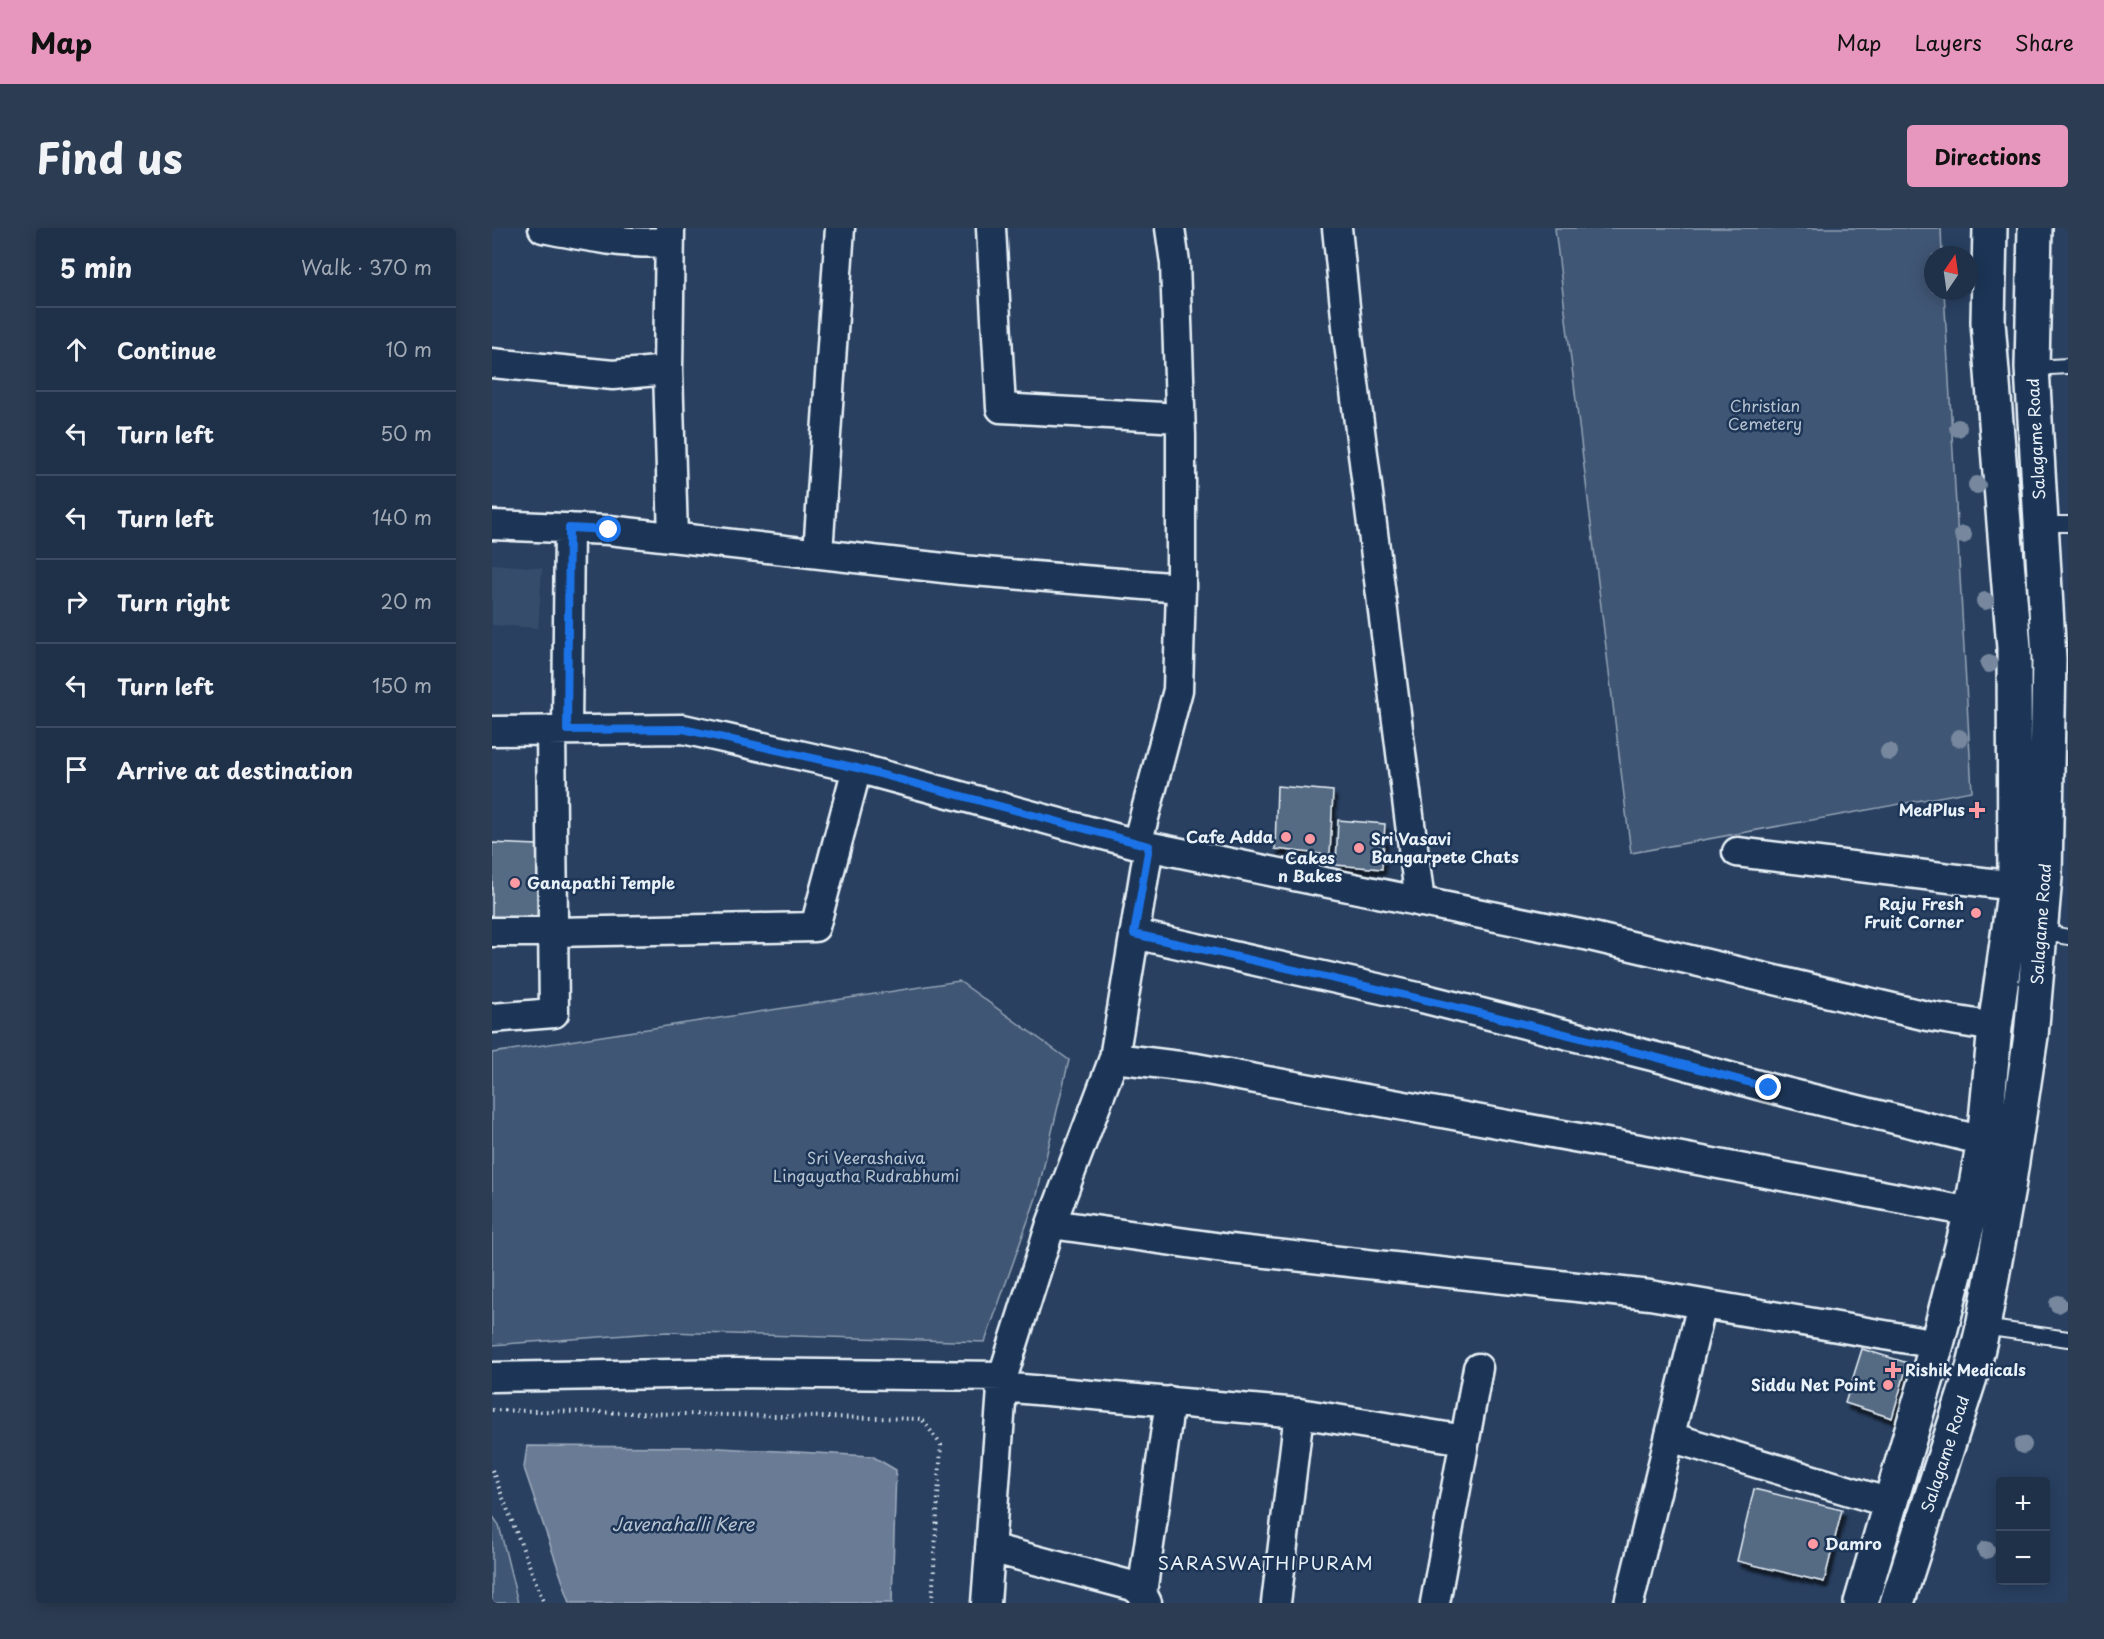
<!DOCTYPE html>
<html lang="en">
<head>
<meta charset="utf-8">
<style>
  :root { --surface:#1f3049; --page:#2c3c53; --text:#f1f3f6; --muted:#a1a9b4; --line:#3c4b61; --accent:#e797bd }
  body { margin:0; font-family:"Playpen Sans",sans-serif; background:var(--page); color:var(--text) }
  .controls { position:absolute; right:18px; bottom:18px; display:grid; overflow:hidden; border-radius:6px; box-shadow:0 3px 15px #0003 }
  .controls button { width:54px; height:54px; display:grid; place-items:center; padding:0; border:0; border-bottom:2px solid var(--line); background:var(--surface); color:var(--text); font:30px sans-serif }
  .compass { position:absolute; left:1432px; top:18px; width:54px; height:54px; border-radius:50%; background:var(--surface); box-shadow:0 3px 15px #0003; rotate:13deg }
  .stop { position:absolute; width:18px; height:18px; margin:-14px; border:4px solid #1a73e8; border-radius:50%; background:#fff }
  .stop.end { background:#1a73e8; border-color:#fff; box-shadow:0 2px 6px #0008 }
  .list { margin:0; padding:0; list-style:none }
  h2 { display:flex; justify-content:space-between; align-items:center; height:78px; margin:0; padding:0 24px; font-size:26px }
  h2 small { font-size:20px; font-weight:400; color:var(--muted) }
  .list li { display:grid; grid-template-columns:39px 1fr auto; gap:18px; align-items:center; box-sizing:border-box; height:84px; padding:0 24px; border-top:2px solid var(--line) }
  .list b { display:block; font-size:22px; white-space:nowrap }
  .list em { font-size:20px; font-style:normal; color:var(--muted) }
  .icon { flex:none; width:33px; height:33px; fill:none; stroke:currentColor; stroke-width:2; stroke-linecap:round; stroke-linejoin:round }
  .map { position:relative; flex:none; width:1576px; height:1375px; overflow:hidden; border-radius:6px }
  header { display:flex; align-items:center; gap:36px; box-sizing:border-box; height:84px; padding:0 30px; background:var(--accent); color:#111 }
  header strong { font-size:28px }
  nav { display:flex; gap:33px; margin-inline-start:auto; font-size:21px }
  .intro { display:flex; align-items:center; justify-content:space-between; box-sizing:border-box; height:144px; padding:0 36px }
  h1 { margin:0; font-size:42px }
  .button { padding:15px 27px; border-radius:6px; background:var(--accent); color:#111; font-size:21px; font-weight:700 }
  main { display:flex; gap:36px; padding:0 36px }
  aside { flex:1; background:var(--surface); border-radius:6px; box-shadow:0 3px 15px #0003 }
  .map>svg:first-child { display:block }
  .built { fill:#364d6b }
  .green { fill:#415774; stroke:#94a4b6; stroke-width:1.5 }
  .water { fill:#6b7c95; stroke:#9dabbd; stroke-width:1.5 }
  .building { fill:#556a83; stroke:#e8f1f8; stroke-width:1.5; filter:url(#shadow) }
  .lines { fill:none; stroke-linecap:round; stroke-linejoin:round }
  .service-casing { stroke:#e8f1f8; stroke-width:18 }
  .minor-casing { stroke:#e8f1f8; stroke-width:33 }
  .primary-casing { stroke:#e8f1f8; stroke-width:38 }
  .path { stroke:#e8f1f8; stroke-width:4; stroke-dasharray:1.5 4.5; stroke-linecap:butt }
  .service { stroke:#1d3557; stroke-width:14 }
  .minor { stroke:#1d3557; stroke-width:28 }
  .primary { stroke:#1d3557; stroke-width:33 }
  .tree { fill:#77889e }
  .route { stroke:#1a73e8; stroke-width:8 }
  .poi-dot { fill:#ff9aa2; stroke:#1d3557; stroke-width:2 }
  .labels { text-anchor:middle; stroke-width:5; stroke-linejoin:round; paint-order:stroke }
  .park-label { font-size:16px; fill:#b6c3d0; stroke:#1d3557 }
  .street-label { font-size:16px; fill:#e8f1f8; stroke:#1d3557 }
  .poi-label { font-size:16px; font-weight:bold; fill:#e8f1f8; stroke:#1d3557; text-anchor:end }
  .water-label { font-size:18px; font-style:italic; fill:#b6c2d0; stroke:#1d3557 }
  .neighbourhood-label { font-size:18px; letter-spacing:1.5px; fill:#e8f1f8; stroke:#1d3557 }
</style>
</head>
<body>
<header>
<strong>Map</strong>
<nav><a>Map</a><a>Layers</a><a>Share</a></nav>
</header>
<div class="intro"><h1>Find us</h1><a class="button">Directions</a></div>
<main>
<aside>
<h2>5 min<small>Walk · 370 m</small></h2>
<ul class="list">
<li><svg class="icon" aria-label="ahead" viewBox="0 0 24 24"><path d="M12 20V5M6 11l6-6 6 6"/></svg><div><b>Continue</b></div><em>10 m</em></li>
<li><svg class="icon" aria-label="left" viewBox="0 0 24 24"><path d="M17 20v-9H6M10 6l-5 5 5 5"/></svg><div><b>Turn left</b></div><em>50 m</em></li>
<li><svg class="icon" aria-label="left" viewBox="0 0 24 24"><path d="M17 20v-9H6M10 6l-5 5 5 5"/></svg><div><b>Turn left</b></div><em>140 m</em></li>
<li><svg class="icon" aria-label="right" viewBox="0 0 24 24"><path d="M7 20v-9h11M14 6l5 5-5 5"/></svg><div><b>Turn right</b></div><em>20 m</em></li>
<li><svg class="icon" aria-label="left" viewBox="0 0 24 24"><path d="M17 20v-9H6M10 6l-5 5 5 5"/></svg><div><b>Turn left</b></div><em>150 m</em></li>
<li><svg class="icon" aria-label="arrive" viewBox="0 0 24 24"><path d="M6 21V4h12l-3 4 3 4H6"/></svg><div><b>Arrive at destination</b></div></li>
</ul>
</aside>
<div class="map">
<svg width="1576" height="1375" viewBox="0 0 1576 1375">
  <defs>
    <filter id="shadow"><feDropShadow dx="3.5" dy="6" stdDeviation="1.5" flood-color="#0009"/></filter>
  </defs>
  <rect width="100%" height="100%" fill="#294061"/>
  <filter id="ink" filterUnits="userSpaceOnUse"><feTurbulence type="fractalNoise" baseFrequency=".0167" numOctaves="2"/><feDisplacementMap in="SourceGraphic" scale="12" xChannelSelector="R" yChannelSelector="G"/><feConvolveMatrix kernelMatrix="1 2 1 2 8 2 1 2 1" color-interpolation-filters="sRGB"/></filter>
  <g filter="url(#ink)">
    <path class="built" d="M 0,336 L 50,340 L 46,400 L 0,397 Z"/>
    <path class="green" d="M 1063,0 L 1449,0 L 1450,27 L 1441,27 L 1441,63 L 1452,63 L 1480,563 L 1139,625 Z
      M 467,753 L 577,832 L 545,967 L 493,1114 L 175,1104 L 0,1117 L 0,825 Z
      M 0,1287 L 7,1297 L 26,1375 L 0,1375 Z"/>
    <path class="water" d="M 35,1218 L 210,1219 L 380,1228 L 404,1242 L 400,1375 L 78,1375 L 32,1240 Z"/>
    <path class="building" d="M 785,558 L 841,563 L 838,627 L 783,621 Z
      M 846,592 L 893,596 L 890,641 L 844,637 Z
      M 0,615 L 45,617 L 46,696 L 0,692 Z
      M 1370,1121 L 1416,1135 L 1400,1190 L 1353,1175 Z
      M 1262,1261 L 1350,1282 L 1332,1354 L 1245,1333 Z"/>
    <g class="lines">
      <g class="service-casing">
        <path id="service" d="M 1540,140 L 1576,138
          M 1550,296 L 1576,296
          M 1549,704 L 1576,709
          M 1491,1099 L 1576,1111"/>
      </g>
      <g class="minor-casing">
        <path id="minor" d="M 51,0 C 92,8 135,17 177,14
          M 178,0 L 176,142 L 181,309
          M 499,0 L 509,180 L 688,190
          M 845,0 L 856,108 L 928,674
          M 0,135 L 121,147 L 176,142
          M 0,297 L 117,302 L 469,342 L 689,360
          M 326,325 L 348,0
          M 75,502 L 77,300
          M 0,503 L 191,501 L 365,540 L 645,616 L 1093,707 L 1435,788 L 1503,799
          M 645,616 L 686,462 L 689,360 L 689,207 L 683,35 L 678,0
          M 657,618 L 622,830 L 704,840 L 1142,920 L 1479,984
          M 1245,624 L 1523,658
          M 0,704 L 62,704 L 323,699 L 365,540
          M 642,706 L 930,770 L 1172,831 L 1277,860 L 1492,913
          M 0,790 L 62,785 L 59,502
          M 559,996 L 622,830
          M 0,1149 L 243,1145 L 511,1148 L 559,996 L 738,1021 L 1158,1067 L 1445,1116
          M 508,1159 L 807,1185 L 973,1212
          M 1178,1209 L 1398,1275
          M 498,1320 L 641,1358 L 650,1365 L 655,1375
          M 650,1365 L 678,1173
          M 494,1375 L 511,1148
          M 784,1375 L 807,1185
          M 943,1375 L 986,1140
          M 1137,1375 L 1210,1076"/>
      </g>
      <g class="primary-casing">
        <path id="primary" d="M 1369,1375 L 1445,1116 L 1479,984 L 1492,913 L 1503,799 L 1523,658 L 1522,420 L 1496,94 L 1498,0
          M 1405,1375 L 1482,1137 L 1491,1099 L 1516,960 L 1539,808 L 1553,649 L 1557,431 L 1540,140 L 1543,0"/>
      </g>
      <path class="path" d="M 0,1182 L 430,1191 L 449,1217 L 440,1375
        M 0,1242 L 52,1375"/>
      <use href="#service" class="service"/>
      <use href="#minor" class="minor"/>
      <use href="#primary" class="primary"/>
    </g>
    <g class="tree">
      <circle cx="1466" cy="200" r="9"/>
      <circle cx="1485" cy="257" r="9"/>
      <circle cx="1471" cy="307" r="9"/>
      <circle cx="1493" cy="373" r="9"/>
      <circle cx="1497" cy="436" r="9"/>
      <circle cx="1467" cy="510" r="9"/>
      <circle cx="1397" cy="524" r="9"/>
      <circle cx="1566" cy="1076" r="9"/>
      <circle cx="1531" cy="1217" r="9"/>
      <circle cx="1494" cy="1322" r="9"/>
    </g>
  </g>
  <g class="lines" filter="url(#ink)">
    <path class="route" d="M 117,302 L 77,300 L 75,502 L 191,501 L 365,540 L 657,618 L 642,706 C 855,753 1067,801 1277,860"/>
  </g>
  <g class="poi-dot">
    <path d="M1482 573h6v6h6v6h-6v6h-6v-6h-6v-6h6z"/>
    <circle cx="794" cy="609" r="6"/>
    <circle cx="818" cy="611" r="6"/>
    <circle cx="867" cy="620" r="6"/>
    <circle cx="23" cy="655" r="6"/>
    <circle cx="1484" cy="685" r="6"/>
    <path d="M1398 1133h6v6h6v6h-6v6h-6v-6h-6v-6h6z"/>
    <circle cx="1396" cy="1157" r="6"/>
    <circle cx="1321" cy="1316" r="6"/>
  </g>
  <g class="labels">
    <g class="park-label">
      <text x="1273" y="184">Christian<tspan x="1273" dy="18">Cemetery</tspan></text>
      <text x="374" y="936">Sri Veerashaiva<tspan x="374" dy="18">Lingayatha Rudrabhumi</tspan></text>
    </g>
    <g class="street-label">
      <text transform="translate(1544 211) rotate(-93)" y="6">Salagame Road</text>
      <text transform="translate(1549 696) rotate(-86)" y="6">Salagame Road</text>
      <text transform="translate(1453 1226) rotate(-72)" y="6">Salagame Road</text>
    </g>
    <g class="poi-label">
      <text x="1473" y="588">MedPlus</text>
      <text x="782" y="615">Cafe Adda</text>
      <text x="879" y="617" text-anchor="start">Sri Vasavi<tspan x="879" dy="18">Bangarpete Chats</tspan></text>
      <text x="818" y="636" text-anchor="middle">Cakes<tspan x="818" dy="18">n Bakes</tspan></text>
      <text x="35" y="661" text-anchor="start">Ganapathi Temple</text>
      <text x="1472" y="682">Raju Fresh<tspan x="1472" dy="18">Fruit Corner</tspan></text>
      <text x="1413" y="1148" text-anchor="start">Rishik Medicals</text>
      <text x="1384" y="1163">Siddu Net Point</text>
      <text x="1333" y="1322" text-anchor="start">Damro</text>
    </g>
    <g class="water-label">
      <text x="191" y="1303">Javenahalli Kere</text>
    </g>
    <g class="neighbourhood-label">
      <text x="774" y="1342">SARASWATHIPURAM</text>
    </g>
  </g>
</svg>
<div class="controls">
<button>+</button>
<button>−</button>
</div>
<svg class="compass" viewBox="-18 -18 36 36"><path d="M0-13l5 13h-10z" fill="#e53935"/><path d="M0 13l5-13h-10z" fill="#a1a9b4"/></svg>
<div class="stop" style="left:117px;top:302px"></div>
<div class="stop end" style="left:1277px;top:860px"></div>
</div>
</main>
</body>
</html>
